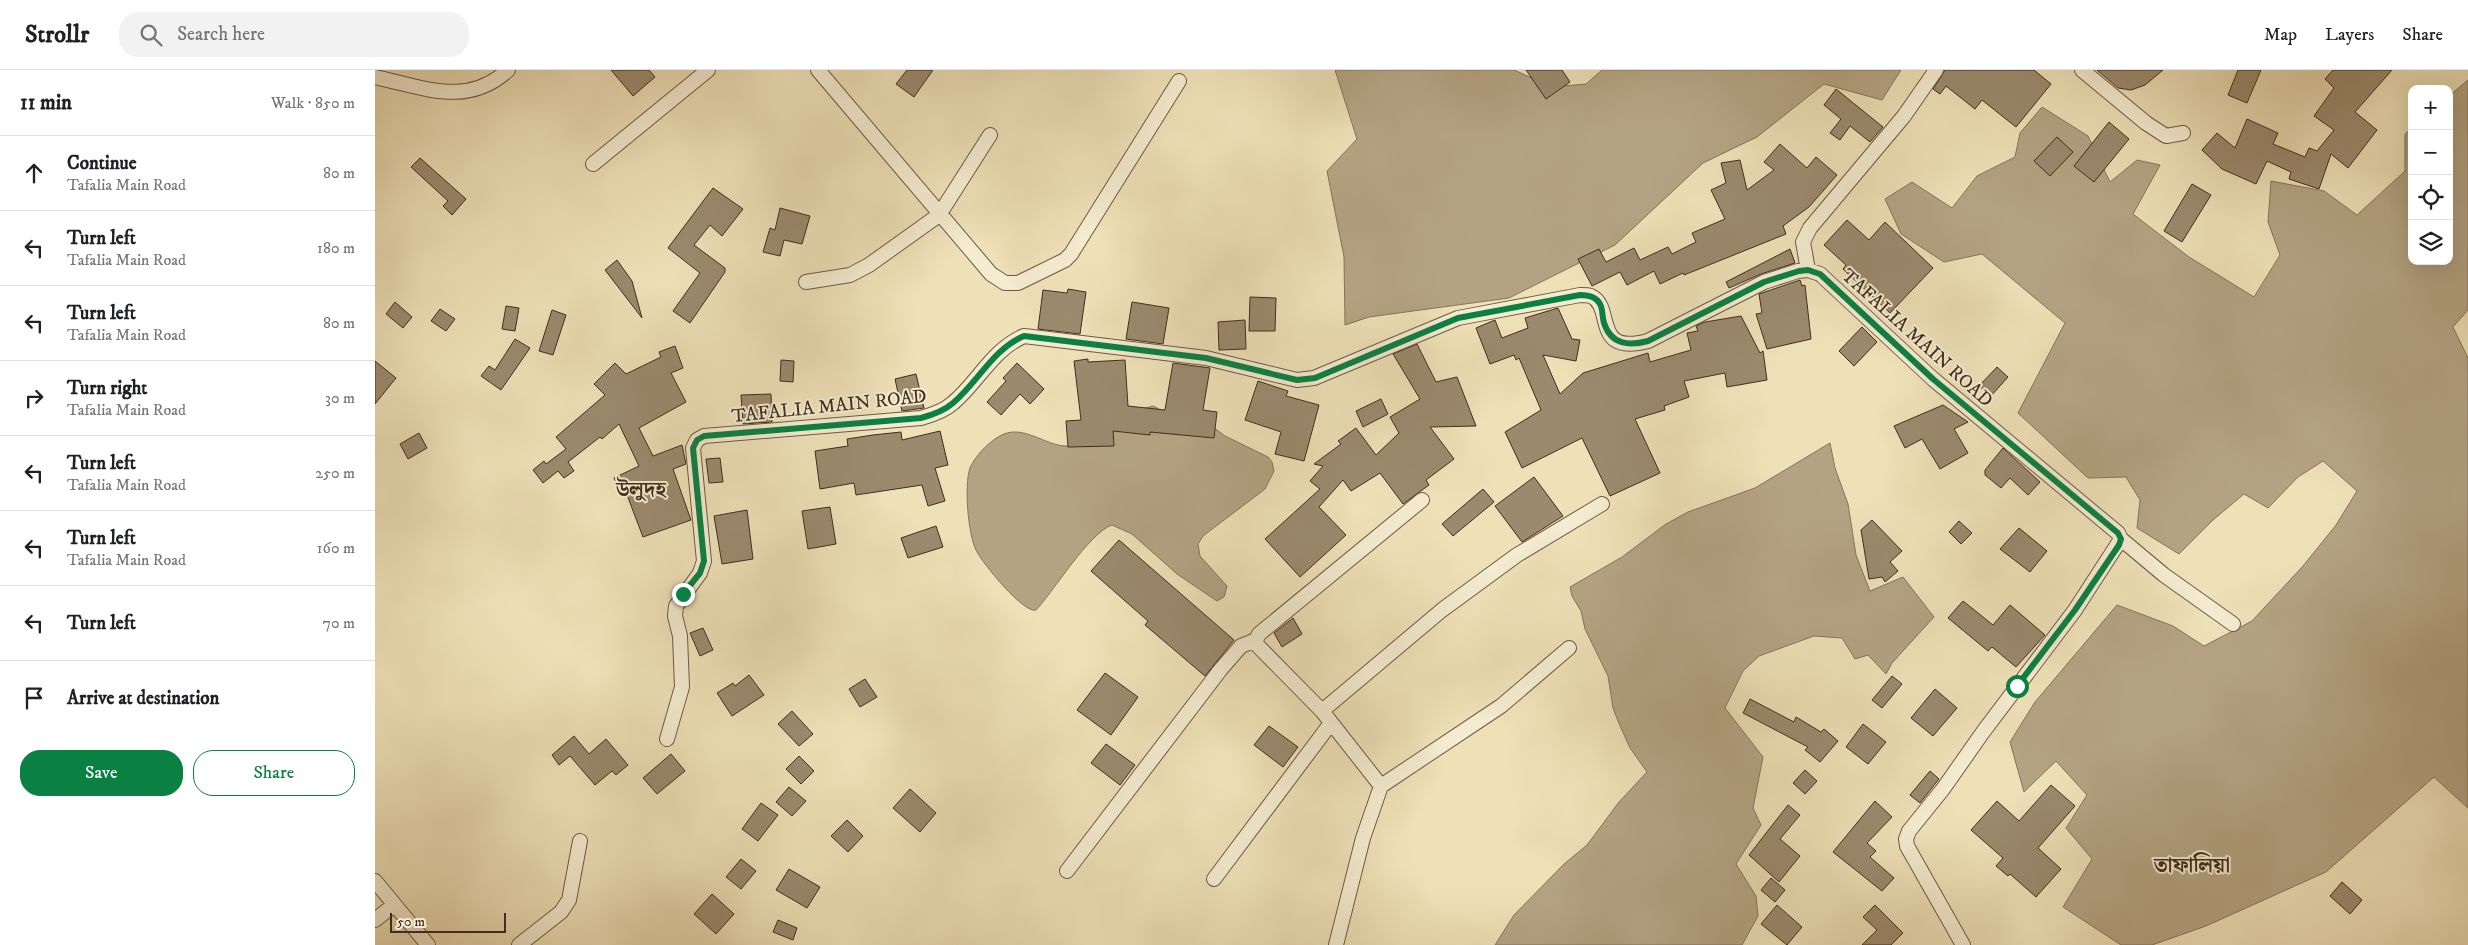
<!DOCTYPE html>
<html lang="en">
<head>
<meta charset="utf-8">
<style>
  :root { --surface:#fff; --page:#f2f2f2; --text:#202124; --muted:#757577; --line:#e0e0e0; --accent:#0b8043 }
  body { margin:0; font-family:"IM FELL DW Pica","Noto Serif Bengali",serif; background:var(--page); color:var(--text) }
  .controls { position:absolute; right:15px; top:15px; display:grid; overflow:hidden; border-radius:10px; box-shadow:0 5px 20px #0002 }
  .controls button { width:45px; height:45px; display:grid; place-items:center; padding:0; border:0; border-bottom:1px solid var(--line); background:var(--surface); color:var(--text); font:25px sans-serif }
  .scale { position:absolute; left:15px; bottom:12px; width:116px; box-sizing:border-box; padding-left:5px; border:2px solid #422d1e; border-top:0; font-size:14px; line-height:18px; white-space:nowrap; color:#422d1e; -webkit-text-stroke:4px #f4ebd0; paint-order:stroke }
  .stop { position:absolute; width:15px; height:15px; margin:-11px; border:4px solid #0b8043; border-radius:50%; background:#fff }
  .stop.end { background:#0b8043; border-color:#fff; box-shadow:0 1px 5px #0008 }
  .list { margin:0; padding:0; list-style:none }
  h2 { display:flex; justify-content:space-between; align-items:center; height:65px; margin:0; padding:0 20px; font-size:21px }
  h2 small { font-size:16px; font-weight:400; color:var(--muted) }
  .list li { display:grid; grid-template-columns:32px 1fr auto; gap:15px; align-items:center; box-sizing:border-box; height:75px; padding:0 20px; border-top:1px solid var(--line) }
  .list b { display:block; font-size:19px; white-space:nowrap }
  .list p { margin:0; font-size:16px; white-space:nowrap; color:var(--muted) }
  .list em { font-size:16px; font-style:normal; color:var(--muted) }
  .actions { display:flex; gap:10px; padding:15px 20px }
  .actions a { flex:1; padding:11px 0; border:1px solid var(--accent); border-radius:20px; text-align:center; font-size:18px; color:var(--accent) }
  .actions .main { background:var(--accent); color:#fff }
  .icon { flex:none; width:28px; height:28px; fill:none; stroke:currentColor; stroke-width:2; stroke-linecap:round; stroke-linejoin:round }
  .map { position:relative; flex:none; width:2093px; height:875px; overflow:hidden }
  header { display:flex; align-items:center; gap:30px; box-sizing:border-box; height:70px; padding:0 25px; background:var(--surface); border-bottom:1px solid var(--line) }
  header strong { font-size:24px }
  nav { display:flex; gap:28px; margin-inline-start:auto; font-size:18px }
  .search { width:350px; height:45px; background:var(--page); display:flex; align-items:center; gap:12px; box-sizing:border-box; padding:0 18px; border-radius:20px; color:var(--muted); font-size:19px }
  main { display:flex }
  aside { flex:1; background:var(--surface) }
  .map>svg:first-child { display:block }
  .water { fill:#b4a383; stroke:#86745b }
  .building { fill:#9b8a6e; stroke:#422d1e }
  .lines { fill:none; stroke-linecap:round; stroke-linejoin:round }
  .minor-casing { stroke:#6d5a44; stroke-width:16 }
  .minor { stroke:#f4ebd0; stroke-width:14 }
  .route { stroke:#0b8043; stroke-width:6 }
  .labels { text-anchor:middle; stroke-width:4; stroke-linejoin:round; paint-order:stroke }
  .street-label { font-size:19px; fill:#422d1e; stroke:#f4ebd0 }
  .quarter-label { font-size:21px; font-weight:bold; fill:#422d1e; stroke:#f4ebd0 }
</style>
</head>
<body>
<header>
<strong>Strollr</strong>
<div class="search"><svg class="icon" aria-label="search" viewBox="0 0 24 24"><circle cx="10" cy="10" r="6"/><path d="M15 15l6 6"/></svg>Search here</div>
<nav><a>Map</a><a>Layers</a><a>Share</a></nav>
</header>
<main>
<aside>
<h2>11 min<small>Walk · 850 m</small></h2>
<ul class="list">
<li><svg class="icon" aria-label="ahead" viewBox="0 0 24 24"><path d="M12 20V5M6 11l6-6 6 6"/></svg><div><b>Continue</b><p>Tafalia Main Road</p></div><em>80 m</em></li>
<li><svg class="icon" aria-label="left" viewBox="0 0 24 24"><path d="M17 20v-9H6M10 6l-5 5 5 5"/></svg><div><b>Turn left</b><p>Tafalia Main Road</p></div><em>180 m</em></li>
<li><svg class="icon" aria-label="left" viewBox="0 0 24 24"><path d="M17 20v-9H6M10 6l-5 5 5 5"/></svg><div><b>Turn left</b><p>Tafalia Main Road</p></div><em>80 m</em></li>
<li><svg class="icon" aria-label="right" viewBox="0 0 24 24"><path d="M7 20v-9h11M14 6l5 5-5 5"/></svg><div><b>Turn right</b><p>Tafalia Main Road</p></div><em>30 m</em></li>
<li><svg class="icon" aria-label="left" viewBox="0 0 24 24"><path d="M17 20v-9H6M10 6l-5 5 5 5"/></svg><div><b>Turn left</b><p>Tafalia Main Road</p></div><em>250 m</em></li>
<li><svg class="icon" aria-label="left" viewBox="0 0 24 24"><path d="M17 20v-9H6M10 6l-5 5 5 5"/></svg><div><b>Turn left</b><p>Tafalia Main Road</p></div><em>160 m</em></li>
<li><svg class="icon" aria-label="left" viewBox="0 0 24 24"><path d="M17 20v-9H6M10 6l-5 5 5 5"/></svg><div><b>Turn left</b></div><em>70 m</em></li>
<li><svg class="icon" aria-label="arrive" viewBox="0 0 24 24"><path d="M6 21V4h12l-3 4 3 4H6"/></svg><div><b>Arrive at destination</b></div></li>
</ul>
<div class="actions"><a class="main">Save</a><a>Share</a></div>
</aside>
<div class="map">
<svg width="2093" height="875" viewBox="0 0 2093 875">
  <rect width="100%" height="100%" fill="#eee0b7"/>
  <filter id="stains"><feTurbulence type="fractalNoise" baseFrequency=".004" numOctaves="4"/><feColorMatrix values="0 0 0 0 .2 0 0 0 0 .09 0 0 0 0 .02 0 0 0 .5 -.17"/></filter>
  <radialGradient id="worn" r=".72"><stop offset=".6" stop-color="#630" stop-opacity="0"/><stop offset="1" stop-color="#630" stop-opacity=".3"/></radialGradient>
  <path class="water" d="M 960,0 L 1139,0 L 1177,17 L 1211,14 L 1227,0 L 1526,0 L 1507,30 L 1449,14 L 1382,67 L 1328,93 L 1240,175 L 1134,228 L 994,247 L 970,255 L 969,187 L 952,101 L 982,69 Z
    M 2093,10 L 2093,240 L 2078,257 L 2093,288 L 2093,738 L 2059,707 L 1951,802 L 1831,856 L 1777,875 L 1746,875 L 1688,837 L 1717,789 L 1691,758 L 1712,725 L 1681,691 L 1649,722 L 1635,672 L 1660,632 L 1742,535 L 1798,556 L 1829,576 L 1877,551 L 1928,496 L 1961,455 L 1982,421 L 1948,391 L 1923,407 L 1893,438 L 1869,424 L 1838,450 L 1804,484 L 1762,458 L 1765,430 L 1751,407 L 1713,408 L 1643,343 L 1690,253 L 1607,184 L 1569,192 L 1526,164 L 1510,129 L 1537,112 L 1577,138 L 1602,106 L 1640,87 L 1645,63 L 1667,37 L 1713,66 L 1735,112 L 1762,90 L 1785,95 L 1758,144 L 1814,187 L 1879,227 L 1905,185 L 1893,152 L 1896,111 L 1949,121 L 1982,145 L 2030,101 L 2030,64 L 2037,58 L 2037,191 L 2074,191 L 2074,26 Z
    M 778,336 L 784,339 L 790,348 L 838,357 L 850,366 L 893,387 L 897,392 L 899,401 L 890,419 L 828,466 L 823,474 L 825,486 L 852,516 L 849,527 L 842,531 L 802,504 L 757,464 L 737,455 C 714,463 679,521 661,540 C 649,544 607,493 601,480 C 593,464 589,415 595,398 C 600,386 613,373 623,367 C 650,350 673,382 700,375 C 705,374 711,369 717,366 C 736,356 757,341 778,336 Z
    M 1455,373 L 1460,398 L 1473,434 L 1481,485 L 1495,521 L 1528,507 L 1559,547 L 1517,593 L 1511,604 L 1493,585 L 1480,589 L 1467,568 L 1439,566 L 1384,586 L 1368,601 L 1350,638 L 1388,687 L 1378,738 L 1386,755 L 1361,794 L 1381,826 L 1383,846 L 1367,875 L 1120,875 L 1139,845 L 1189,794 L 1212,775 L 1244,732 L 1272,702 L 1255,678 L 1243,651 L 1238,638 L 1233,606 L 1210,559 L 1206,541 L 1197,526 L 1195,517 L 1247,487 L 1291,454 L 1313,442 L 1380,418 Z"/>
  <path class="building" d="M 236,0 L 274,0 L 280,7 L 258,26 Z
    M 532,0 L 558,0 L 539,27 L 521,14 Z
    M 1151,0 L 1187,0 L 1195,12 L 1171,29 Z
    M 1570,0 L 1659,0 L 1676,14 L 1641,57 L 1607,30 L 1600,39 L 1571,16 L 1565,24 L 1558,19 Z
    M 1722,0 L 1788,0 L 1770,15 L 1756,20 L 1743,18 Z
    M 1863,0 L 1886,0 L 1872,33 L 1853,25 Z
    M 1958,0 L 2017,0 L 1980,42 L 2002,60 L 1973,98 L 1956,84 L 1944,119 L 1914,109 L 1916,102 L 1892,91 L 1881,114 L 1847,99 L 1827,80 L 1842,63 L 1860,78 L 1872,49 L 1903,63 L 1898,74 L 1930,87 L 1934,78 L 1942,81 L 1959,60 L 1939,46 L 1959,18 L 1950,9 Z
    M 1461,19 L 1508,57 L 1495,72 L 1475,56 L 1465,70 L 1455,63 L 1466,49 L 1449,35 Z
    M 1734,52 L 1754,69 L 1719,112 L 1699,96 Z
    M 1682,67 L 1698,82 L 1675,106 L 1659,91 Z
    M 1405,74 L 1432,98 L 1441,87 L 1462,105 L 1434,137 L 1408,156 L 1411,164 L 1309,205 L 1308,203 L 1285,214 L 1279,201 L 1252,215 L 1245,202 L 1217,216 L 1203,189 L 1224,179 L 1231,192 L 1259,178 L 1265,190 L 1293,177 L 1297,184 L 1321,172 L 1317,163 L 1350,149 L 1336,120 L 1351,113 L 1346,93 L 1365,90 L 1372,120 L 1399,100 L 1389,92 Z
    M 45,88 L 91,129 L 77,145 L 68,136 L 73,131 L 36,97 Z
    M 1817,114 L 1836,125 L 1807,172 L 1789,161 Z
    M 338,118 L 368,139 L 347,166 L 335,155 L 319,175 L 350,198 L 350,202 L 315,253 L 298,241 L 325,203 L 293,178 Z
    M 405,138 L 435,146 L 427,174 L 409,170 L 405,186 L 388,182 L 395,158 L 400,160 Z
    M 1472,150 L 1494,170 L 1510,152 L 1558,198 L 1515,243 L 1468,199 L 1471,195 L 1449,175 Z
    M 1415,179 L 1420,193 L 1386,204 L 1354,218 L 1351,212 Z
    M 242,190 L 257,211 L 267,248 L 230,200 Z
    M 1425,210 L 1427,216 L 1430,215 L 1436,269 L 1392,279 L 1381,244 L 1387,243 L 1384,224 Z
    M 693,219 L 711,222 L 705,264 L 663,259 L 668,220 L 692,223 Z
    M 875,227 L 901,228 L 900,261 L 874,261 Z
    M 20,232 L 37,247 L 28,258 L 11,244 Z
    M 757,232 L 794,238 L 788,274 L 751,269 Z
    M 131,236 L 144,238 L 140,261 L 127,259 Z
    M 1183,238 L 1197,269 L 1205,270 L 1201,291 L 1168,285 L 1185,324 L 1208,303 L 1273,283 L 1275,292 L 1316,280 L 1312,263 L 1323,261 L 1321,256 L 1330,252 L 1366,246 L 1385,283 L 1388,281 L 1392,310 L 1352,317 L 1350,303 L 1309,311 L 1314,327 L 1289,336 L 1290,340 L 1260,349 L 1285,403 L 1235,426 L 1207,368 L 1147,398 L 1130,362 L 1166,340 L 1144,288 L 1141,290 L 1139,285 L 1115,294 L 1101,258 L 1120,250 L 1127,268 L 1153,258 L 1150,248 Z
    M 65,239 L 80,249 L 71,261 L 56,251 Z
    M 177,240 L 191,245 L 178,285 L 164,281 Z
    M 870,250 L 871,279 L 844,280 L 843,252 Z
    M 1487,257 L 1502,272 L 1479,296 L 1464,281 Z
    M 140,269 L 155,278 L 126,320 L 106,306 L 114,296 L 120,300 Z
    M 1042,274 L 1061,312 L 1082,307 L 1101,356 L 1055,357 L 1079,389 L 1051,410 L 1054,415 L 1028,434 L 1005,403 L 976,421 L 968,410 L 944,437 L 971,465 L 925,507 L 890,469 L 945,419 L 935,411 L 948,396 L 939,394 L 966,374 L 963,371 L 981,358 L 1001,385 L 1024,363 L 1015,347 L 1045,329 L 1018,284 Z
    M 300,276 L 308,298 L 296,303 L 311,332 L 264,358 L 278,386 L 307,375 L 311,394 L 298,399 L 316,450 L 268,467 L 252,425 L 248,427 L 239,408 L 264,396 L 244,354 L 227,369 L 225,367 L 193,392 L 199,401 L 189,408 L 183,401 L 168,413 L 158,400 L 169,391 L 171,394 L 191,379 L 181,367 L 230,325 L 219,314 L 240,293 L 251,304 L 286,287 L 284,282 Z
    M 713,289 L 713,292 L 750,290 L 753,336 L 790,340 L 798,293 L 835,298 L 828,340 L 842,342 L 839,368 L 775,362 L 775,365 L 738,361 L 739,376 L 693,377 L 691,351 L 706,350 L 699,291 Z
    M 406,290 L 419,291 L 418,312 L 405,311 Z
    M 0,291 L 21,308 L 0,334 Z
    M 642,293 L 669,319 L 655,334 L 645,324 L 626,345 L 612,332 L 631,311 L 628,308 Z
    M 1622,297 L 1633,307 L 1616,326 L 1604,316 Z
    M 541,304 L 549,338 L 527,341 L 520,309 Z
    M 883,311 L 913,321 L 911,326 L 944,335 L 929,391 L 900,384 L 906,362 L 870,350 Z
    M 396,324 L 397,352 L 368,354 L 366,325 Z
    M 1006,329 L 1013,344 L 988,357 L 981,341 Z
    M 1568,335 L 1593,352 L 1579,359 L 1593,383 L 1565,399 L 1547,369 L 1530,378 L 1519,356 Z
    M 565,361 L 573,395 L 560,398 L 570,431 L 553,436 L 547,415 L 481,425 L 479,413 L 445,419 L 440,381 L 473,376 L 472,369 L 498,365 L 526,362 L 527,370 Z
    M 44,363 L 52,378 L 33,389 L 25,374 Z
    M 1628,378 L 1665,412 L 1653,425 L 1635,408 L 1626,418 L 1610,405 L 1610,400 Z
    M 345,388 L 348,412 L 334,413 L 331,389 Z
    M 1159,407 L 1188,446 L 1147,472 L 1120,436 Z
    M 1108,419 L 1119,432 L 1078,466 L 1067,454 Z
    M 455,437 L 461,474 L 433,479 L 427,441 Z
    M 372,440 L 378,489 L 347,494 L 339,446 Z
    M 1497,450 L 1527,481 L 1515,492 L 1523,501 L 1510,512 L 1507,507 L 1494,509 L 1486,460 Z
    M 1584,451 L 1597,463 L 1586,474 L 1574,462 Z
    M 561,456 L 568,477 L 533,488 L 526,468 Z
    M 1644,458 L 1672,481 L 1655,502 L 1625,479 Z
    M 744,470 L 859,570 L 830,606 L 770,555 L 773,551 L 716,501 Z
    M 1588,531 L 1618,555 L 1635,535 L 1670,565 L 1641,597 L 1617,577 L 1613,581 L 1573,548 Z
    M 918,548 L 927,564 L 907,577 L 899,563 Z
    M 328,558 L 338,580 L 325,586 L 315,563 Z
    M 730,603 L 763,627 L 736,665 L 702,640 Z
    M 374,605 L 389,625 L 357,646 L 342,623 L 358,613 L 360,616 Z
    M 1517,606 L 1527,614 L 1507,638 L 1497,630 Z
    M 490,609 L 502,627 L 485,637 L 474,619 Z
    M 1560,619 L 1582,638 L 1558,666 L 1536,648 Z
    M 1375,629 L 1419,652 L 1421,647 L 1446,662 L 1449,659 L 1463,671 L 1445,692 L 1430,680 L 1433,677 L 1368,643 Z
    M 417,641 L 438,664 L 424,676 L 403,654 Z
    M 1488,654 L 1511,672 L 1493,694 L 1471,677 Z
    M 894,656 L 923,677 L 908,697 L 879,675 Z
    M 199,666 L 214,684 L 231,669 L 253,695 L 241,705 L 237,701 L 220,715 L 195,686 L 184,695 L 177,685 Z
    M 731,674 L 760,695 L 745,715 L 716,693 Z
    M 296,684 L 310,701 L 282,724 L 268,708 Z
    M 424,686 L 439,701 L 426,714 L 411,699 Z
    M 1430,700 L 1442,711 L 1430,724 L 1418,713 Z
    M 1555,701 L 1564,709 L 1545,733 L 1535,725 Z
    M 1676,715 L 1700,736 L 1663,778 L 1686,799 L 1661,827 L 1635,804 L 1633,806 L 1621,796 L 1628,788 L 1596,760 L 1622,731 L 1644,751 Z
    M 414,717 L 431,731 L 417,746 L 401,732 Z
    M 535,719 L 561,743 L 545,762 L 518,738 Z
    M 1500,731 L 1517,747 L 1492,773 L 1501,781 L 1495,787 L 1519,808 L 1507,821 L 1458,782 Z
    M 386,733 L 403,745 L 383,771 L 367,759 Z
    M 1413,735 L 1425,745 L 1405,769 L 1425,786 L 1404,812 L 1374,785 Z
    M 472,750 L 488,766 L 473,782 L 456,766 Z
    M 366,789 L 381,801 L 366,819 L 351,807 Z
    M 414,799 L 445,817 L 432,838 L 401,820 Z
    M 1396,808 L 1410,820 L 1400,832 L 1386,820 Z
    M 1967,812 L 1987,830 L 1975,844 L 1955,826 Z
    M 337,824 L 359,844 L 341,864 L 319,844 Z
    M 1402,835 L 1427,857 L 1412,875 L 1386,854 Z
    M 1500,835 L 1528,863 L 1516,875 L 1487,875 L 1502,860 L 1488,847 Z
    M 403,850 L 422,858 L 418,870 L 398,862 Z"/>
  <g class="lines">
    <g class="minor-casing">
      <path id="minor" d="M 443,0 L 616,204 L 630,213 L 643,213 L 690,190 L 696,184 L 804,11
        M 1707,0 L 1771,53 L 1791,66 L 1808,63
        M 0,7 C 48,17 92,38 133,0
        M 218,94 L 333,0
        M 1433,200 L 1428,172 L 1435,158 L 1529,46 L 1561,0
        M 431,212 L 475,205 L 494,195 L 564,145 L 615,65
        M 1746,469 L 1789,505 L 1858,554
        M 947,641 L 882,575 L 881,570 L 884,564 L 1047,430
        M 292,669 L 307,617 L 305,566 L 300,546 L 301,536 L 325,503 L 329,491 L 318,378 L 322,370 L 329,366 L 546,348 C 557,345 569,341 578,333 C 603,312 618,279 649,266 L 831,288 L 922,310 L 939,308 L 1083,248 L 1205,225 C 1208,225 1213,225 1216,226 C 1240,237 1216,286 1273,271 L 1389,212 L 1423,201 L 1433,200 L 1445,204 L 1558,309 L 1743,463 L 1746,469 L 1700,540 L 1608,662 L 1568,719 L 1534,761 L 1531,769 L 1532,776 L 1588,875
        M 1006,716 L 1126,636 L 1194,578
        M 692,801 L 846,599 L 866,576 L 881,570
        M 839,809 L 956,653
        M 0,811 L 53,875
        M 0,850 L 19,835
        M 144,875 L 186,842 L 194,830 L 205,771
        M 961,875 L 988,768 L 1006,716 L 947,641 L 1067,540 L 1142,485 L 1227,434"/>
    </g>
    <use href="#minor" class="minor"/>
  </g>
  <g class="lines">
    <path class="route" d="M 308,524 L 325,503 L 329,491 L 318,378 L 322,370 L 329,366 L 546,348 C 557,345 569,341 578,333 C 603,312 618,279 649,266 L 831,288 L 922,310 L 940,308 L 1083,248 L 1205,225 C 1212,225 1221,226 1225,234 C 1228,239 1227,247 1229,253 C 1236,275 1254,276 1273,271 L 1389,212 L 1424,201 L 1433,200 L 1445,204 L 1558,309 L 1743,463 L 1746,469 L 1744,475 L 1700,540 L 1642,616"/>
  </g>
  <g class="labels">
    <g class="street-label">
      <text transform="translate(1543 267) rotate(42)" y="7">TAFALIA MAIN ROAD</text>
      <text transform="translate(454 335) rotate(-6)" y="7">TAFALIA MAIN ROAD</text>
    </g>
    <g class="quarter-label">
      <text x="266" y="426">উলুদহ</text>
      <text x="1817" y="802">তাফালিয়া</text>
    </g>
  </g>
  <rect width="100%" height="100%" filter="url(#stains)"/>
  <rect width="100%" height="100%" fill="url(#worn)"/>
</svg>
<div class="controls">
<button>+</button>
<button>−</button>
<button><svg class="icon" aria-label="locate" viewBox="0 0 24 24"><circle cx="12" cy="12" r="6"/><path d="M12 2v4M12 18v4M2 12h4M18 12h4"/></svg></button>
<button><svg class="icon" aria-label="layers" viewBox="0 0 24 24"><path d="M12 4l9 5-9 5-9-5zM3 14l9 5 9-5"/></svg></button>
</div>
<div class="scale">50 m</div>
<div class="stop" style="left:1642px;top:616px"></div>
<div class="stop end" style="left:308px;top:524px"></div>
</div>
</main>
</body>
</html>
